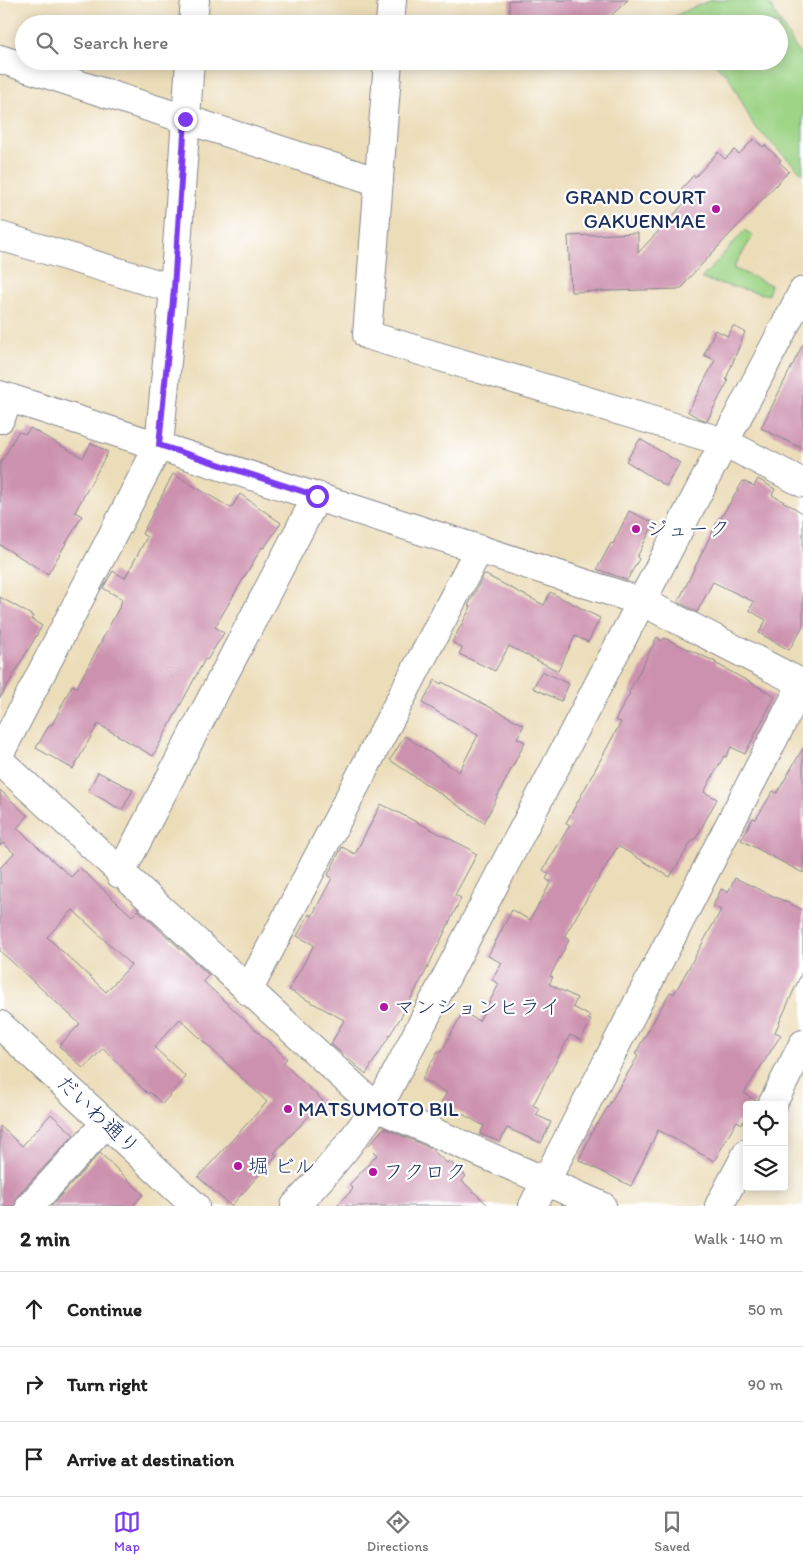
<!DOCTYPE html>
<html lang="en">
<head>
<meta charset="utf-8">
<style>
  :root { --surface:#fff; --page:#f6f6f6; --text:#222; --muted:#767676; --line:#e0e0e0; --accent:#7c3aed }
  body { margin:0; font-family:Itim,"Klee One",sans-serif; background:var(--page); color:var(--text) }
  .controls { position:absolute; right:15px; bottom:15px; display:grid; overflow:hidden; border-radius:5px; box-shadow:0 2px 12px #0003 }
  .controls button { width:45px; height:45px; display:grid; place-items:center; padding:0; border:0; border-bottom:1px solid var(--line); background:var(--surface); color:var(--text); font:25px sans-serif }
  .stop { position:absolute; width:15px; height:15px; margin:-11px; border:4px solid #7c3aed; border-radius:50%; background:#fff }
  .stop.end { background:#7c3aed; border-color:#fff; box-shadow:0 1px 5px #0008 }
  .list { margin:0; padding:0; list-style:none }
  h2 { display:flex; justify-content:space-between; align-items:center; height:65px; margin:0; padding:0 20px; font-size:21px }
  h2 small { font-size:16px; font-weight:400; color:var(--muted) }
  .list li { display:grid; grid-template-columns:32px 1fr auto; gap:15px; align-items:center; box-sizing:border-box; height:75px; padding:0 20px; border-top:1px solid var(--line) }
  .list b { display:block; font-size:19px; white-space:nowrap }
  .list em { font-size:16px; font-style:normal; color:var(--muted) }
  .icon { flex:none; width:28px; height:28px; fill:none; stroke:currentColor; stroke-width:2; stroke-linecap:round; stroke-linejoin:round }
  .map { position:relative; flex:none; width:803px; height:1206px; overflow:hidden }
  .search { position:absolute; background:var(--surface); box-shadow:0 2px 12px #0003; left:15px; right:15px; top:15px; height:55px; display:flex; align-items:center; gap:12px; box-sizing:border-box; padding:0 18px; border-radius:28px; color:var(--muted); font-size:19px }
  .sheet { height:290px; background:var(--surface) }
  nav { display:flex; justify-content:space-around; align-items:center; box-sizing:border-box; height:70px; border-top:1px solid var(--line); background:var(--surface); font-size:14px; color:var(--muted) }
  nav a { display:grid; justify-items:center; gap:2px }
  nav .on { color:var(--accent) }
  .map>svg:first-child { display:block }
  .green { fill:#9dd486; stroke:#5c8272 }
  .building { fill:#cc91ae; fill-rule:evenodd }
  .lines { fill:none; stroke-linecap:round; stroke-linejoin:round }
  .minor-casing { stroke:#84868c; stroke-width:30 }
  .tertiary-casing { stroke:#84868c; stroke-width:30 }
  .minor { stroke:#fff; stroke-width:28 }
  .tertiary { stroke:#fff; stroke-width:28 }
  .route { stroke:#7c3aed; stroke-width:6 }
  .poi-dot { fill:#b5179e; stroke:#fff; stroke-width:2 }
  .labels { text-anchor:middle; stroke-width:4.5; stroke-linejoin:round; paint-order:stroke }
  .poi-label { font-size:21px; fill:#1b2f5e; stroke:#fff; text-anchor:start }
  .street-label { font-size:21px; fill:#1b2f5e; stroke:#fff }
</style>
</head>
<body>
<div class="map">
<svg width="803" height="1206" viewBox="0 0 803 1206">
  <rect width="100%" height="100%" fill="#fff"/>
  <filter id="ink" filterUnits="userSpaceOnUse"><feTurbulence type="fractalNoise" baseFrequency=".02" numOctaves="2"/><feDisplacementMap in="SourceGraphic" scale="10" xChannelSelector="R" yChannelSelector="G"/><feConvolveMatrix kernelMatrix="1 2 1 2 8 2 1 2 1" color-interpolation-filters="sRGB"/></filter>
  <filter id="wash" filterUnits="userSpaceOnUse"><feTurbulence type="fractalNoise" baseFrequency=".0096" numOctaves="4" result="noise"/><feDisplacementMap in="SourceGraphic" scale="20" xChannelSelector="R" yChannelSelector="G"/><feGaussianBlur stdDeviation="1.12" result="paint"/><feColorMatrix in="noise" values="0 0 0 0 0 0 0 0 0 0 0 0 0 0 0 0 0 1.4 0 .05"/><feComposite in="paint" operator="in"/></filter>
  <g filter="url(#wash)">
    <rect width="100%" height="100%" fill="#ecddb9"/>
    <path class="green" d="M 711,0 L 767,0 L 803,60 L 803,174 L 754,126 L 729,77 L 712,61 L 779,61 L 779,24 L 672,24 L 667,19 Z
      M 745,230 L 753,236 L 733,268 L 771,285 L 768,295 L 701,279 Z"/>
    <g id="blocks">
      <path class="building" d="M 509,0 L 628,0 L 602,24 L 510,24 Z
        M 754,139 L 763,147 L 765,145 L 781,160 L 779,162 L 789,171 L 688,279 L 683,287 L 679,289 L 571,292 L 568,236 L 638,233 L 638,253 L 690,197 L 681,189 L 694,175 L 695,177 L 718,152 L 725,159 L 734,150 L 739,154 Z
        M 733,326 L 745,332 L 726,379 L 728,381 L 707,421 L 699,418 L 688,412 L 715,360 L 704,355 L 715,330 L 728,336 Z
        M 803,344 L 803,449 L 761,428 Z
        M 30,428 L 83,458 L 91,443 L 108,452 L 75,512 L 82,516 L 48,574 L 0,545 L 0,464 L 18,432 L 26,434 Z
        M 640,439 L 680,463 L 666,486 L 626,461 Z
        M 173,474 L 231,508 L 240,494 L 281,523 L 264,548 L 262,547 L 215,627 L 224,633 L 207,660 L 205,659 L 153,756 L 98,724 L 73,769 L 36,748 L 50,724 L 52,725 L 72,685 L 77,687 L 120,606 L 122,599 L 103,588 L 113,571 L 125,578 L 147,537 L 142,534 Z
        M 758,479 L 775,489 L 772,495 L 803,513 L 803,626 L 789,650 L 759,633 L 766,620 L 749,610 L 754,602 L 713,582 L 697,612 L 678,602 L 719,518 L 721,518 L 743,481 L 754,486 Z
        M 629,511 L 654,523 L 637,557 L 639,559 L 627,580 L 597,569 L 611,543 L 613,544 Z
        M 484,574 L 544,605 L 550,592 L 600,618 L 588,642 L 575,636 L 558,671 L 509,646 L 495,671 L 459,654 L 462,648 L 452,642 L 471,607 L 468,606 Z
        M 0,597 L 33,616 L 31,619 L 42,626 L 0,698 Z
        M 657,637 L 662,641 L 664,638 L 716,662 L 715,663 L 775,696 L 745,754 L 731,747 L 726,757 L 724,756 L 704,792 L 717,799 L 695,840 L 693,839 L 670,877 L 618,846 L 564,937 L 569,940 L 550,976 L 553,977 L 549,984 L 577,998 L 573,1007 L 590,1016 L 588,1019 L 591,1020 L 581,1040 L 570,1035 L 533,1105 L 540,1109 L 536,1115 L 551,1122 L 541,1143 L 507,1128 L 500,1142 L 480,1134 L 484,1126 L 441,1102 L 447,1093 L 422,1079 L 438,1051 L 441,1052 L 463,1012 L 479,1021 L 499,984 L 492,980 L 502,963 L 488,956 L 512,910 L 530,920 L 551,882 L 546,879 L 549,874 L 543,870 L 570,825 L 566,823 L 621,722 L 615,720 L 630,693 L 629,692 Z
        M 542,671 L 569,684 L 561,701 L 533,688 Z
        M 435,680 L 441,684 L 442,682 L 524,725 L 517,738 L 525,742 L 484,823 L 390,760 L 405,736 L 459,772 L 478,735 L 422,703 Z
        M 803,748 L 803,873 L 741,840 L 753,818 L 756,819 L 773,791 L 777,793 Z
        M 98,772 L 133,790 L 122,810 L 88,791 Z
        M 0,790 L 28,816 L 17,828 L 71,877 L 80,868 L 132,916 L 138,910 L 209,975 L 203,981 L 287,1059 L 283,1063 L 323,1101 L 274,1153 L 277,1155 L 231,1206 L 198,1177 L 267,1102 L 180,1019 L 154,1047 L 186,1077 L 162,1104 L 150,1092 L 148,1094 L 103,1048 L 84,1069 L 59,1046 L 80,1024 L 0,951 L 0,868 L 14,853 L 3,843 L 0,846 ZM 73,910 L 131,965 L 106,992 L 47,937 Z
        M 381,804 L 472,850 L 471,851 L 477,854 L 455,895 L 461,898 L 426,971 L 401,1017 L 366,1074 L 331,1044 L 344,1020 L 289,990 L 314,945 L 297,936 L 309,914 L 312,916 L 332,878 L 328,875 L 342,847 L 355,854 Z
        M 735,878 L 803,910 L 803,970 L 775,1032 L 781,1035 L 744,1093 L 756,1101 L 754,1105 L 747,1105 L 747,1116 L 742,1124 L 737,1121 L 714,1161 L 658,1130 L 631,1186 L 579,1160 L 596,1124 L 597,1125 L 638,1056 L 635,1054 L 670,992 L 674,994 L 721,910 L 713,906 L 721,889 L 728,892 Z
        M 51,1114 L 74,1135 L 18,1195 L 15,1206 L 0,1206 L 0,1126 L 22,1146 Z
        M 384,1128 L 430,1148 L 447,1163 L 449,1161 L 466,1176 L 462,1181 L 489,1206 L 337,1206 L 353,1189 L 349,1185 L 377,1155 L 368,1146 Z
        M 100,1153 L 143,1194 L 133,1206 L 51,1206 Z"/>
    </g>
  </g>
  <g filter="url(#ink)">
    <use href="#blocks" fill-opacity="0" stroke="#84868c" stroke-width="1"/>
    <g class="lines">
      <g class="minor-casing">
        <path id="minor" d="M 193,24 L 195,0
          M 390,24 L 392,0
          M 0,59 L 379,182
          M 388,61 L 367,335 L 724,442 L 803,483
          M 0,236 L 174,289
          M 0,395 L 643,602 L 803,684
          M 0,419 L 10,398
          M 0,753 L 159,445 L 174,289 L 190,61
          M 0,761 L 376,1107 L 602,1206
          M 120,874 L 317,496
          M 248,991 L 479,549
          M 772,1105 L 803,1044
          M 30,1206 L 106,1123
          M 533,1206 L 803,682
          M 719,1206 L 747,1153"/>
      </g>
      <g class="tertiary-casing">
        <path id="tertiary" d="M 0,1025 L 195,1206
          M 295,1206 C 329,1171 360,1132 387,1091 L 803,291"/>
      </g>
      <use href="#minor" class="minor"/>
      <use href="#tertiary" class="tertiary"/>
    </g>
  </g>
  <g class="lines" filter="url(#ink)">
    <path class="route" d="M 185,119 L 174,289 L 159,445 L 317,496"/>
  </g>
  <g class="poi-dot">
    <circle cx="716" cy="209" r="5"/>
    <circle cx="636" cy="529" r="5"/>
    <circle cx="384" cy="1007" r="5"/>
    <circle cx="288" cy="1109" r="5"/>
    <circle cx="238" cy="1166" r="5"/>
    <circle cx="373" cy="1172" r="5"/>
  </g>
  <g class="labels">
    <g class="poi-label">
      <text x="706" y="204" text-anchor="end">GRAND COURT<tspan x="706" dy="24">GAKUENMAE</tspan></text>
      <text x="646" y="536">ジューク</text>
      <text x="394" y="1014">マンションヒライ</text>
      <text x="298" y="1116">MATSUMOTO BIL</text>
      <text x="248" y="1173">堀 ビル</text>
      <text x="383" y="1179">フクロク</text>
    </g>
    <g class="street-label">
      <text transform="translate(98 1115) rotate(43)" y="7">だいわ通り</text>
    </g>
  </g>
</svg>
<div class="controls">
<button><svg class="icon" aria-label="locate" viewBox="0 0 24 24"><circle cx="12" cy="12" r="6"/><path d="M12 2v4M12 18v4M2 12h4M18 12h4"/></svg></button>
<button><svg class="icon" aria-label="layers" viewBox="0 0 24 24"><path d="M12 4l9 5-9 5-9-5zM3 14l9 5 9-5"/></svg></button>
</div>
<div class="stop" style="left:317px;top:496px"></div>
<div class="stop end" style="left:185px;top:119px"></div>
<div class="search"><svg class="icon" aria-label="search" viewBox="0 0 24 24"><circle cx="10" cy="10" r="6"/><path d="M15 15l6 6"/></svg>Search here</div>
</div>
<section class="sheet">
<h2>2 min<small>Walk · 140 m</small></h2>
<ul class="list">
<li><svg class="icon" aria-label="ahead" viewBox="0 0 24 24"><path d="M12 20V5M6 11l6-6 6 6"/></svg><div><b>Continue</b></div><em>50 m</em></li>
<li><svg class="icon" aria-label="right" viewBox="0 0 24 24"><path d="M7 20v-9h11M14 6l5 5-5 5"/></svg><div><b>Turn right</b></div><em>90 m</em></li>
<li><svg class="icon" aria-label="arrive" viewBox="0 0 24 24"><path d="M6 21V4h12l-3 4 3 4H6"/></svg><div><b>Arrive at destination</b></div></li>
</ul>
</section>
<nav>
<a class="on"><svg class="icon" aria-label="map" viewBox="0 0 24 24"><path d="M3 6l6-2 6 2 6-2v14l-6 2-6-2-6 2zM9 4v14M15 6v14"/></svg>Map</a>
<a><svg class="icon" aria-label="directions" viewBox="0 0 24 24"><path d="M12 3l9 9-9 9-9-9zM9 14v-3h6M13 9l2 2-2 2"/></svg>Directions</a>
<a><svg class="icon" aria-label="saved" viewBox="0 0 24 24"><path d="M7 4h10v16l-5-4-5 4z"/></svg>Saved</a>
</nav>
</body>
</html>
